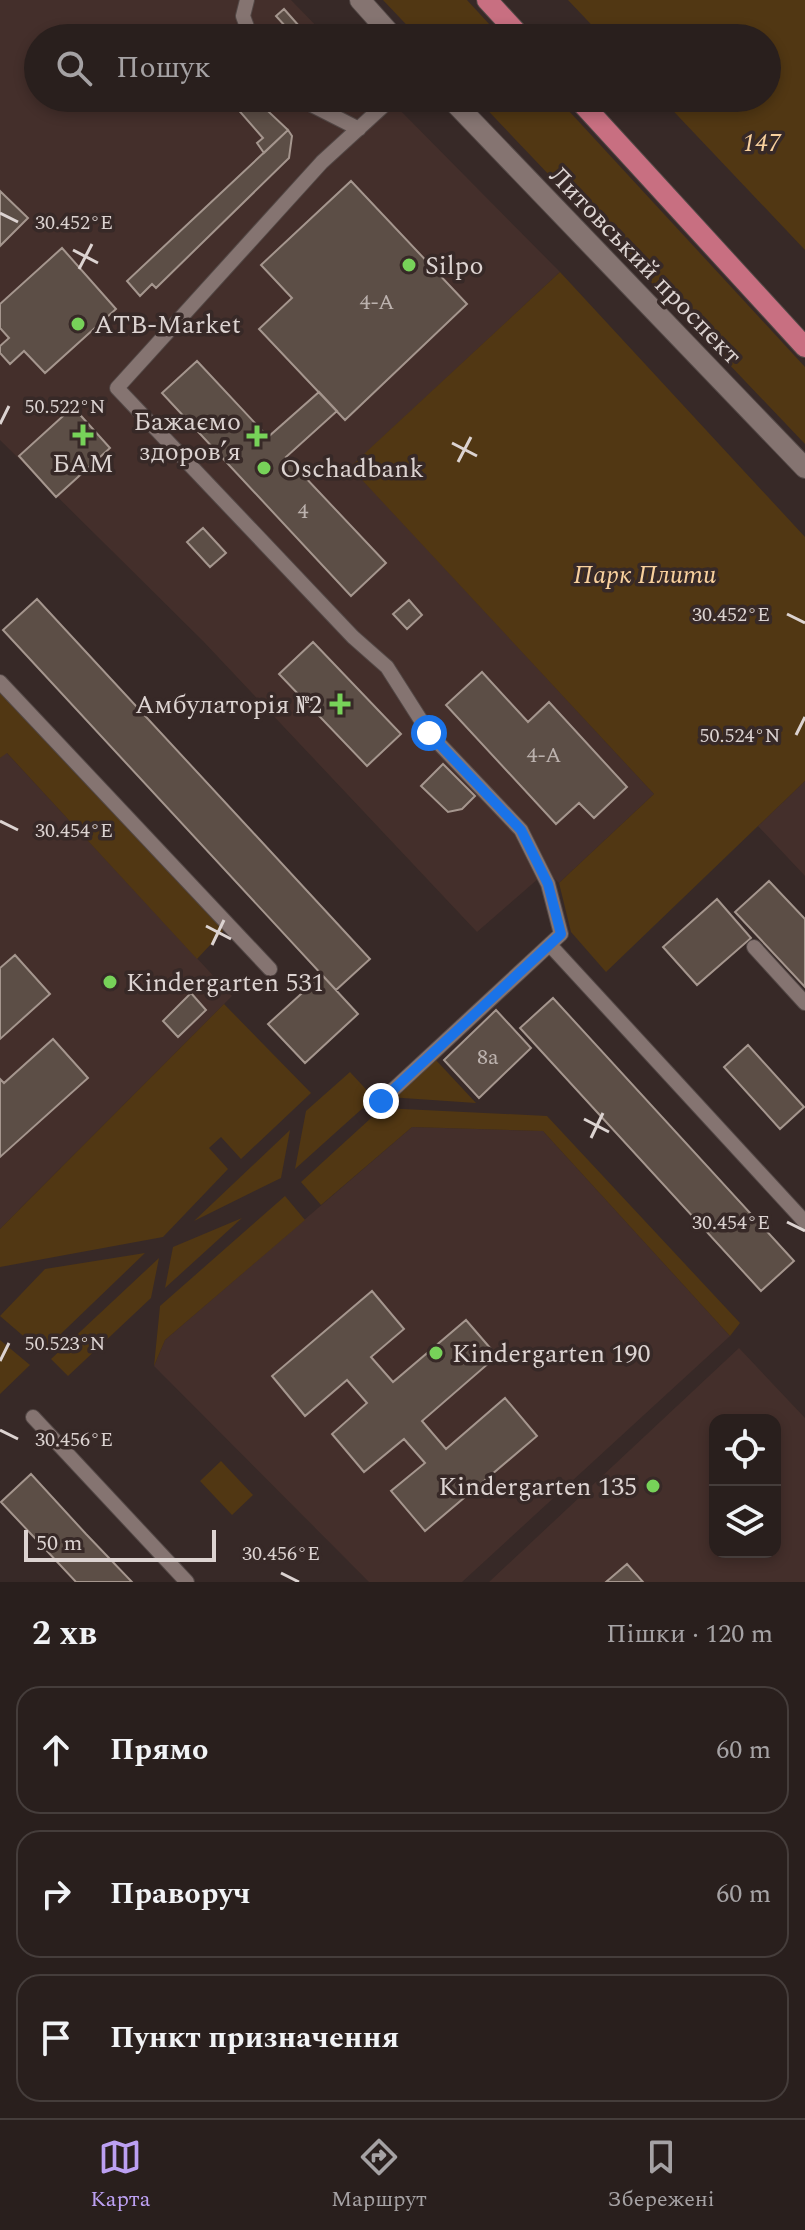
<!DOCTYPE html>
<html lang="uk">
<head>
<meta charset="utf-8">
<style>
  :root { --surface:#291f1d; --page:#312726; --text:#f1f3f6; --muted:#a5a2a4; --line:#453d3b; --accent:#bca0f2 }
  body { margin:0; font-family:Spectral,serif; background:var(--page); color:var(--text) }
  .controls { position:absolute; right:24px; bottom:24px; display:grid; overflow:hidden; border-radius:16px; box-shadow:0 4px 12px #0003 }
  .controls button { width:72px; height:72px; display:grid; place-items:center; padding:0; border:0; border-bottom:2px solid var(--line); background:var(--surface); color:var(--text); font:40px sans-serif }
  .scale { position:absolute; left:24px; bottom:20px; width:192px; box-sizing:border-box; padding-left:8px; border:4px solid #dcd3d1; border-top:0; font-size:22px; line-height:28px; white-space:nowrap; color:#dcd3d1; -webkit-text-stroke:6px #372927; paint-order:stroke }
  .stop { position:absolute; width:24px; height:24px; margin:-18px; border:6px solid #1a73e8; border-radius:50%; background:#fff }
  .stop.end { background:#1a73e8; border-color:#fff; box-shadow:0 2px 8px #0008 }
  .list { margin:0; padding:0; list-style:none }
  h2 { display:flex; justify-content:space-between; align-items:center; height:104px; margin:0; padding:0 32px; font-size:34px }
  h2 small { font-size:26px; font-weight:400; color:var(--muted) }
  .list li { display:grid; grid-template-columns:52px 1fr auto; gap:24px; align-items:center; box-sizing:border-box; height:128px; margin:0 16px 16px; padding:0 16px; border:2px solid var(--line); border-radius:24px }
  .list b { display:block; font-size:30px; white-space:nowrap }
  .list em { font-size:26px; font-style:normal; color:var(--muted) }
  .icon { flex:none; width:44px; height:44px; fill:none; stroke:currentColor; stroke-width:2; stroke-linecap:round; stroke-linejoin:round }
  .map { position:relative; flex:none; width:805px; height:1582px; overflow:hidden }
  .search { position:absolute; background:var(--surface); box-shadow:0 4px 12px #0003; left:24px; right:24px; top:24px; height:88px; display:flex; align-items:center; gap:20px; box-sizing:border-box; padding:0 28px; border-radius:44px; color:var(--muted); font-size:30px }
  .sheet { height:536px; background:var(--surface) }
  nav { display:flex; justify-content:space-around; align-items:center; box-sizing:border-box; height:112px; border-top:2px solid var(--line); background:var(--surface); font-size:22px; color:var(--muted) }
  nav a { display:grid; justify-items:center; gap:4px }
  nav .on { color:var(--accent) }
  .map>svg:first-child { display:block }
  .built { fill:#442f2b; fill-rule:evenodd }
  .green { fill:#513713 }
  .building { fill:#5c4e46; stroke:#a5968e; stroke-width:2 }
  .lines { fill:none; stroke-linecap:round; stroke-linejoin:round }
  .lane-casing { stroke:#534846; stroke-width:16 }
  .street-casing { stroke:#534846; stroke-width:22 }
  .primary-casing { stroke:#534846; stroke-width:22 }
  .lane { stroke:#857471; stroke-width:14 }
  .street { stroke:#857471; stroke-width:20 }
  .primary { stroke:#c86f81; stroke-width:20 }
  .route { stroke:#1a73e8; stroke-width:10 }
  .ticks { fill:none; stroke:#dcd3d1; stroke-width:3 }
  .poi-dot { fill:#77d259; stroke:#372927; stroke-width:3 }
  .labels { text-anchor:middle; stroke-width:7; stroke-linejoin:round; paint-order:stroke }
  .number-label { font-size:22px; fill:#bcb2ae }
  .park-label { font-size:26px; font-style:italic; fill:#f8d09d; stroke:#372927 }
  .poi-label { font-size:26px; fill:#dcd3d1; stroke:#372927; text-anchor:start }
  .street-label { font-size:26px; fill:#dcd3d1; stroke:#372927 }
  .ticks-label { font-size:20px; text-anchor:middle; fill:#dcd3d1; stroke:#372927; stroke-width:7; stroke-linejoin:round; paint-order:stroke }
</style>
</head>
<body>
<div class="map">
<svg width="805" height="1582" viewBox="0 0 805 1582">
  <rect width="100%" height="100%" fill="#372927"/>
  <path class="built" d="M 0,0 L 291,0 L 328,38 L 38,38 L 38,98 L 388,98 L 560,272 L 351,467 L 654,794 L 559,883 L 547,871 L 477,932 L 203,641 L 0,440 Z
    M 6,752 L 232,996 L 0,1229 L 0,758 Z
    M 805,781 L 805,876 L 758,826 Z
    M 412,1127 L 543,1131 L 730,1336 L 462,1582 L 369,1582 L 154,1366 L 165,1340 Z
    M 739,1348 L 805,1418 L 805,1582 L 489,1582 ZM 715,1420 L 775,1420 L 775,1552 L 715,1552 Z"/>
  <path class="green" d="M 383,0 L 467,0 L 502,38 L 419,38 Z
    M 568,0 L 805,0 L 805,250 L 661,98 L 767,98 L 767,38 L 604,38 Z
    M 476,98 L 557,98 L 805,367 L 805,444 Z
    M 560,272 L 805,537 L 805,781 L 606,972 L 571,932 L 559,883 L 654,794 L 350,467 Z
    M 0,689 L 225,929 L 197,959 L 7,753 L 0,758 Z
    M 224,1004 L 311,1093 L 241,1159 L 221,1137 L 209,1148 L 228,1169 L 163,1237 L 0,1267 L 0,1229 Z
    M 434,1058 L 476,1103 L 388,1097 Z
    M 350,1072 L 374,1098 L 295,1169 L 306,1111 Z
    M 382,1108 L 547,1116 L 740,1323 L 730,1336 L 543,1131 L 412,1127 L 321,1205 L 301,1182 Z
    M 290,1130 L 281,1178 L 194,1221 Z
    M 285,1196 L 305,1220 L 165,1340 L 154,1366 L 160,1306 Z
    M 242,1218 L 165,1288 L 173,1247 Z
    M 145,1253 L 42,1352 L 0,1316 L 45,1269 Z
    M 159,1258 L 151,1298 L 68,1376 L 51,1359 Z
    M 0,1340 L 30,1365 L 0,1394 Z
    M 221,1461 L 253,1495 L 232,1515 L 200,1481 Z"/>
  <path class="building" d="M 284,9 L 307,35 L 304,38 L 296,38 L 276,16 Z
    M 228,98 L 254,98 L 288,130 L 264,153 L 257,143 L 263,138 Z
    M 288,130 L 292,136 L 289,158 L 156,288 L 152,284 L 140,296 L 127,281 Z
    M 351,181 L 467,304 L 345,420 L 259,329 L 292,298 L 261,265 Z
    M 0,191 L 28,218 L 0,246 Z
    M 62,248 L 116,309 L 45,373 L 24,351 L 10,364 L 0,353 L 0,346 L 9,338 L 0,328 L 0,304 Z
    M 197,361 L 268,437 L 319,392 L 337,411 L 286,457 L 386,563 L 351,596 L 162,393 Z
    M 73,407 L 110,448 L 56,497 L 19,456 Z
    M 203,528 L 226,553 L 210,567 L 187,542 Z
    M 37,599 L 370,959 L 336,990 L 3,630 Z
    M 409,600 L 422,615 L 407,629 L 393,614 Z
    M 313,642 L 401,734 L 367,766 L 279,674 Z
    M 482,672 L 528,722 L 549,702 L 627,787 L 594,818 L 579,803 L 556,824 L 446,705 Z
    M 443,764 L 475,796 L 462,809 L 448,812 L 421,786 Z
    M 769,881 L 805,919 L 805,987 L 735,912 Z
    M 717,899 L 751,938 L 697,985 L 663,947 Z
    M 15,955 L 50,994 L 0,1039 L 0,968 Z
    M 322,975 L 358,1014 L 305,1063 L 268,1024 Z
    M 191,993 L 206,1010 L 178,1037 L 163,1021 Z
    M 553,998 L 794,1261 L 761,1291 L 520,1028 Z
    M 496,1010 L 531,1048 L 479,1098 L 444,1060 Z
    M 53,1039 L 88,1078 L 0,1157 L 0,1079 L 4,1083 Z
    M 748,1045 L 804,1107 L 780,1129 L 724,1067 Z
    M 372,1291 L 404,1329 L 371,1357 L 393,1382 L 466,1320 L 497,1356 L 422,1421 L 446,1449 L 505,1398 L 537,1436 L 425,1531 L 391,1491 L 425,1463 L 404,1439 L 364,1472 L 332,1434 L 367,1403 L 347,1380 L 305,1416 L 272,1376 Z
    M 31,1474 L 86,1534 L 132,1582 L 76,1582 L 1,1502 Z
    M 627,1564 L 643,1582 L 606,1582 Z"/>
  <g class="lines">
    <g class="lane-casing">
      <path id="lane" d="M 247,0 L 243,16 L 251,38
        M 298,98 L 359,129
        M 0,682 L 270,969
        M 550,945 L 805,1222
        M 754,947 L 805,1003
        M 381,1101 L 561,934 L 548,884 L 521,830 L 429,733 L 387,667 L 353,637 L 117,388 L 322,162 L 392,98
        M 33,1417 L 187,1582"/>
    </g>
    <g class="street-casing">
      <path id="street" d="M 360,0 L 394,38
        M 450,98 L 805,468"/>
    </g>
    <g class="primary-casing">
      <path id="primary" d="M 487,0 L 522,38
        M 577,98 L 805,347"/>
    </g>
    <use href="#lane" class="lane"/>
    <use href="#street" class="street"/>
    <use href="#primary" class="primary"/>
  </g>
  <g class="lines">
    <path class="route" d="M 381,1101 L 561,934 L 548,884 L 521,830 L 429,733"/>
  </g>
  <path class="ticks" d="M 0,213 L 18,222M 73,250 L 98,263M 79,269 L 92,244M 0,424 L 9,406M 452,443 L 477,456M 458,462 L 471,437M 787,614 L 805,623M 796,735 L 805,717M 0,821 L 18,830M 206,926 L 231,939M 212,945 L 224,920M 584,1119 L 609,1132M 591,1138 L 603,1113M 787,1222 L 805,1231M 0,1361 L 9,1343M 0,1430 L 18,1439M 281,1573 L 299,1582"/>
  <g class="poi-dot">
    <circle cx="409" cy="265" r="8"/>
    <circle cx="78" cy="324" r="8"/>
    <path d="M79 423h8v8h8v8h-8v8h-8v-8h-8v-8h8z"/>
    <path d="M253 424h8v8h8v8h-8v8h-8v-8h-8v-8h8z"/>
    <circle cx="264" cy="468" r="8"/>
    <path d="M336 692h8v8h8v8h-8v8h-8v-8h-8v-8h8z"/>
    <circle cx="110" cy="982" r="8"/>
    <circle cx="436" cy="1353" r="8"/>
    <circle cx="653" cy="1486" r="8"/>
  </g>
  <g class="labels">
    <g class="number-label">
      <text x="377" y="309">4-А</text>
      <text x="303" y="518">4</text>
      <text x="544" y="762">4-А</text>
      <text x="488" y="1064">8а</text>
    </g>
    <g class="park-label">
      <text x="762" y="151">147</text>
      <text x="645" y="583">Парк Плити</text>
    </g>
    <g class="poi-label">
      <text x="425" y="274">Silpo</text>
      <text x="94" y="333">ATB-Market</text>
      <text x="241" y="430" text-anchor="end">Бажаємо<tspan x="241" dy="30">здоровʼя</tspan></text>
      <text x="83" y="472" text-anchor="middle">БАМ</text>
      <text x="280" y="477">Oschadbank</text>
      <text x="322" y="713" text-anchor="end">Амбулаторія №2</text>
      <text x="126" y="991">Kindergarten 531</text>
      <text x="452" y="1362">Kindergarten 190</text>
      <text x="637" y="1495" text-anchor="end">Kindergarten 135</text>
    </g>
    <g class="street-label">
      <text transform="translate(646 265) rotate(46)" y="9">Литовський проспект</text>
    </g>
  </g>
  <g class="ticks-label">
    <text x="74" y="229">30.452°E</text>
    <text x="65" y="413">50.522°N</text>
    <text x="731" y="621">30.452°E</text>
    <text x="740" y="742">50.524°N</text>
    <text x="74" y="837">30.454°E</text>
    <text x="731" y="1229">30.454°E</text>
    <text x="65" y="1350">50.523°N</text>
    <text x="74" y="1446">30.456°E</text>
    <text x="281" y="1560">30.456°E</text>
  </g>
</svg>
<div class="controls">
<button><svg class="icon" aria-label="locate" viewBox="0 0 24 24"><circle cx="12" cy="12" r="6"/><path d="M12 2v4M12 18v4M2 12h4M18 12h4"/></svg></button>
<button><svg class="icon" aria-label="layers" viewBox="0 0 24 24"><path d="M12 4l9 5-9 5-9-5zM3 14l9 5 9-5"/></svg></button>
</div>
<div class="scale">50 m</div>
<div class="stop" style="left:429px;top:733px"></div>
<div class="stop end" style="left:381px;top:1101px"></div>
<div class="search"><svg class="icon" aria-label="search" viewBox="0 0 24 24"><circle cx="10" cy="10" r="6"/><path d="M15 15l6 6"/></svg>Пошук</div>
</div>
<section class="sheet">
<h2>2 хв<small>Пішки · 120 m</small></h2>
<ul class="list">
<li><svg class="icon" aria-label="ahead" viewBox="0 0 24 24"><path d="M12 20V5M6 11l6-6 6 6"/></svg><div><b>Прямо</b></div><em>60 m</em></li>
<li><svg class="icon" aria-label="right" viewBox="0 0 24 24"><path d="M7 20v-9h11M14 6l5 5-5 5"/></svg><div><b>Праворуч</b></div><em>60 m</em></li>
<li><svg class="icon" aria-label="arrive" viewBox="0 0 24 24"><path d="M6 21V4h12l-3 4 3 4H6"/></svg><div><b>Пункт призначення</b></div></li>
</ul>
</section>
<nav>
<a class="on"><svg class="icon" aria-label="map" viewBox="0 0 24 24"><path d="M3 6l6-2 6 2 6-2v14l-6 2-6-2-6 2zM9 4v14M15 6v14"/></svg>Карта</a>
<a><svg class="icon" aria-label="directions" viewBox="0 0 24 24"><path d="M12 3l9 9-9 9-9-9zM9 14v-3h6M13 9l2 2-2 2"/></svg>Маршрут</a>
<a><svg class="icon" aria-label="saved" viewBox="0 0 24 24"><path d="M7 4h10v16l-5-4-5 4z"/></svg>Збережені</a>
</nav>
</body>
</html>
